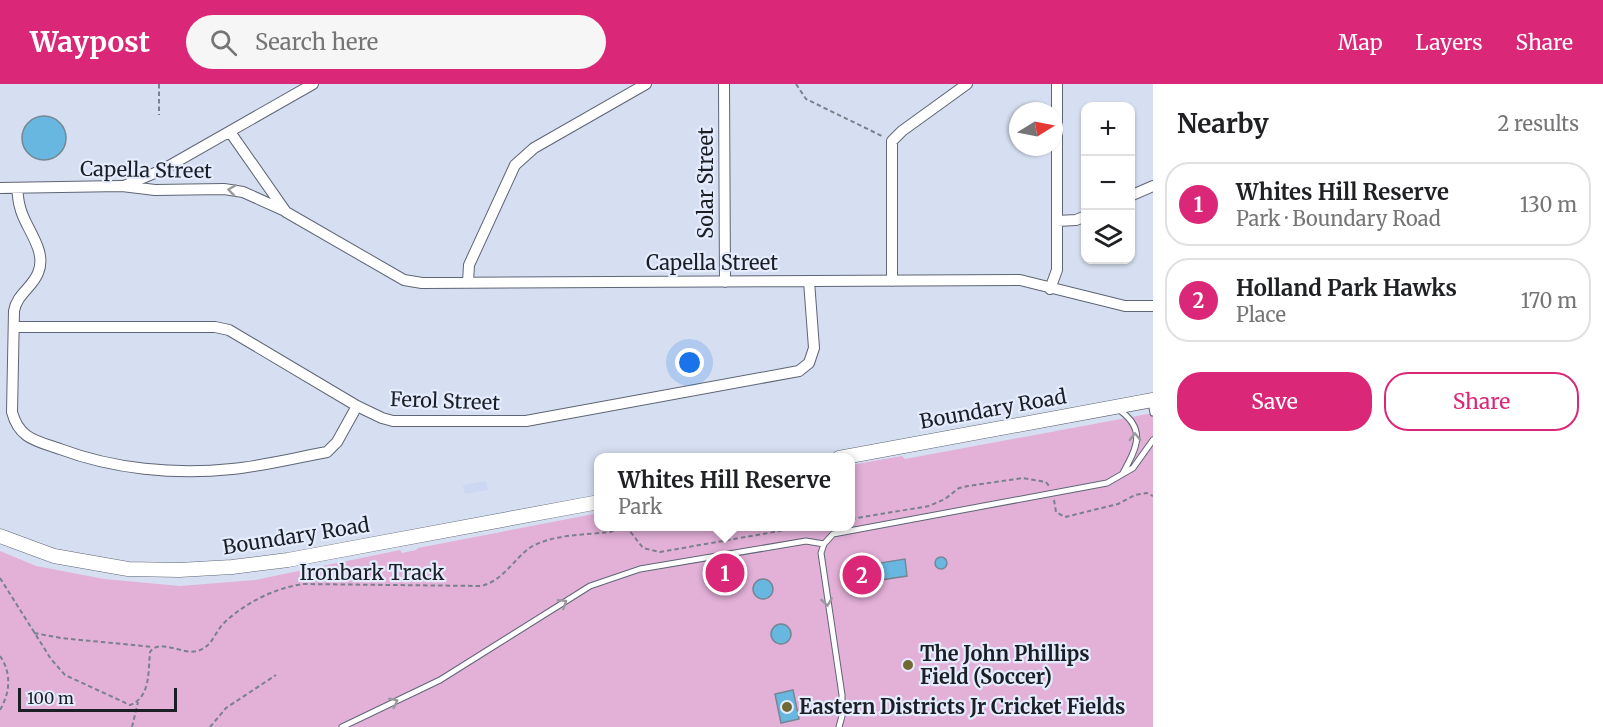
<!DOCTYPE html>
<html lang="en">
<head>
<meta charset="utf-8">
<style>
  :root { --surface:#fff; --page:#f6f6f6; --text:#202124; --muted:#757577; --line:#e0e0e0; --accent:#db2777 }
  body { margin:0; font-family:Merriweather,serif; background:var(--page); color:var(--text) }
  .controls { position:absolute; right:18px; top:18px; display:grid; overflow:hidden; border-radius:12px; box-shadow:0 2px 4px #0004 }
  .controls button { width:54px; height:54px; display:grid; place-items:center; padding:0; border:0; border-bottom:2px solid var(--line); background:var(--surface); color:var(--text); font:30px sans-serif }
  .compass { position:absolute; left:1009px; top:18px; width:54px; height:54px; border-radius:50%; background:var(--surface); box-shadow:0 2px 4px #0004; rotate:80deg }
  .scale { position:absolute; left:18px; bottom:15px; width:159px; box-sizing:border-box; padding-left:6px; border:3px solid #1b1e25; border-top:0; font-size:16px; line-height:21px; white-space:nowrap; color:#1b1e25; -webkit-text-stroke:4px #e4ecfe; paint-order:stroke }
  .you { position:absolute; left:690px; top:279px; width:21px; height:21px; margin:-15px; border:4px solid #fff; border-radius:50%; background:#1a73e8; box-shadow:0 0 0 9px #1a73e833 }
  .badge { display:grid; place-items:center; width:39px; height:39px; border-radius:50%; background:var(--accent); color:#fff; font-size:20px; font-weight:700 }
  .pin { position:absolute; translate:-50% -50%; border:3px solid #fff; box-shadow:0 2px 6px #0006 }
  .popup { position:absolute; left:594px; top:369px; width:261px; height:78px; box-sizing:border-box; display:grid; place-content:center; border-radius:12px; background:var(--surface); filter:drop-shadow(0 2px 4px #0005); font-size:20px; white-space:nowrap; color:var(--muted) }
  .popup b { font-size:22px; color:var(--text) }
  .popup::after { content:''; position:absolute; left:50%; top:100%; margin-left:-12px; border:12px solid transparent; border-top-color:var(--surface) }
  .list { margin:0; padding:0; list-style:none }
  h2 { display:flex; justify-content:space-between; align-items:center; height:78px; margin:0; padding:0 24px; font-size:26px }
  h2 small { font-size:20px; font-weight:400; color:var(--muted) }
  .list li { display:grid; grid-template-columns:39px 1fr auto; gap:18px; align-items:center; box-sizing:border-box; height:84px; margin:0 12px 12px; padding:0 12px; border:2px solid var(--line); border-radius:24px }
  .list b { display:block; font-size:22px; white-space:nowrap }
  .list p { margin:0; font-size:20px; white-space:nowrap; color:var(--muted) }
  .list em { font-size:20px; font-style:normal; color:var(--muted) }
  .actions { display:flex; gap:12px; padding:18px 24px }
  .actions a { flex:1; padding:14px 0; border:2px solid var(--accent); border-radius:24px; text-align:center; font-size:21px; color:var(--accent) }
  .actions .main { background:var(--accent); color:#fff }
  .icon { flex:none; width:33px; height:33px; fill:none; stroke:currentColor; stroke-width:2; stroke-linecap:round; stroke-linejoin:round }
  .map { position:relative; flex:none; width:1153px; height:643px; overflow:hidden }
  header { display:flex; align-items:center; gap:36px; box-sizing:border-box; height:84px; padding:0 30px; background:var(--accent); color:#fff }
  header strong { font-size:28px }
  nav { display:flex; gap:33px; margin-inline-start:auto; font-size:21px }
  .search { width:420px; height:54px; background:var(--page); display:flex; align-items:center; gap:15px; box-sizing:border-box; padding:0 21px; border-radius:33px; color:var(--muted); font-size:22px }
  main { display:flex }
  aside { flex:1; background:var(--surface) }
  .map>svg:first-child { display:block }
  .built { fill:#ccd7f1 }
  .green { fill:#e3b0d8 }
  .building { fill:#67b7e1; stroke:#758792; stroke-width:1.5 }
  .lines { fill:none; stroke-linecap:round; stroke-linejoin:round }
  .lane-casing { stroke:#5e6575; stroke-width:7 }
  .street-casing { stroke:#5e6575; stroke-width:12 }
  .secondary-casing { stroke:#5e6575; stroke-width:15 }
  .path { stroke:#7a808d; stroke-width:2; stroke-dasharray:4.5 3; stroke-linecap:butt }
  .lane { stroke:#fff; stroke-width:5 }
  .street { stroke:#fff; stroke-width:10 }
  .secondary { stroke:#fff; stroke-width:14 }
  .oneway { stroke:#989a9d }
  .poi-dot { fill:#716834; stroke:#e4ecfe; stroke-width:2 }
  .labels { text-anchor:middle; stroke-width:4.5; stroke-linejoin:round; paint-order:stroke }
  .street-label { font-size:20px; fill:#1b1e25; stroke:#e4ecfe }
  .poi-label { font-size:20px; font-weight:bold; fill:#1b1e25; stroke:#e4ecfe; text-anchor:start }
</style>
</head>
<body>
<header>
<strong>Waypost</strong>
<div class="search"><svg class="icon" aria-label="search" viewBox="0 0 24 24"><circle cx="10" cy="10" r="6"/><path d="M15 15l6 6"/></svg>Search here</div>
<nav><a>Map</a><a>Layers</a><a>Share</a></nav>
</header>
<main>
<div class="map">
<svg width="1153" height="643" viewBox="0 0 1153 643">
  <rect width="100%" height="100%" fill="#d6dff1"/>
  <path class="built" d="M 486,397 L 488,406 L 465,410 L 463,401 Z"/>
  <path class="green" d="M 1153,329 L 1153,643 L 0,643 L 0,467 L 36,482 L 104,495 L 180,502 L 255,496 L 400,466 L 402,469 L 416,466 L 418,464 L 599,429 L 599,442 L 851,442 L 851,381 L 902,372 L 905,375 Z"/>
  <path class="building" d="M22 54a22 22 0 1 1 44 0a22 22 0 1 1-44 0Z
    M935 479a6 6 0 1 1 12 0a6 6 0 1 1-12 0Z
    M 905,475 L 907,492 L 881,496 L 881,497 L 875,498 L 877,507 L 852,511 L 851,502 L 845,502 L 842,485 Z
    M753 505a10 10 0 1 1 20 0a10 10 0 1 1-20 0Z
    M771 550a10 10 0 1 1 20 0a10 10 0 1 1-20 0Z
    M 793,606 L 799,635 L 781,639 L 775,610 Z"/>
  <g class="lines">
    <g class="lane-casing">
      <path id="lane" d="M 1151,318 L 1153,329
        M 1118,325 C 1147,345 1137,363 1123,389
        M 342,643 L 440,596 L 590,502 L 640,485 L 806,457 L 824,460
        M 839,643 L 842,632 L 842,611 L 821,469 L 824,460 L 833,450 L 1107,399 L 1133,384 L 1153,356"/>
    </g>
    <g class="street-casing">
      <path id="street" d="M 724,0 L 725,198
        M 230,48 L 286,128 L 404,196 L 422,199 L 1020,196 L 1125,222 L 1153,222
        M 126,101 L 162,86 L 313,0
        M 0,104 L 122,102 L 155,106 L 224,105 L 243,108 L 283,126
        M 17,104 C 18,110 18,117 20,123 C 24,143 48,166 38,189 C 32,204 17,210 14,227 L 12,328 C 19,355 37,357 60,365 C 113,385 175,391 232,385 C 263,382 295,374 327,368 L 337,358 L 357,322
        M 1130,112 L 1153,102
        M 1057,137 L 1076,136 L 1086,132
        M 892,197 L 892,57 L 902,47 L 967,0
        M 468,198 L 469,181 L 515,81 L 534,64 L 646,0
        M 1050,205 L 1057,186 L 1057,0
        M 14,243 L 215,243 L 229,246 L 357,322 L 382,334 L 393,337 L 526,337 L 799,287 L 809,279 L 814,264 L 809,197"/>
    </g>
    <g class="secondary-casing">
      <path id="secondary" d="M 839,374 L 1153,316
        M 0,452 L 54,472 L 128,485 L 179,486 L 232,483 L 288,476 L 599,418"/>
    </g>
    <path class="path" d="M 159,0 L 159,31
      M 796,0 L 806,15 L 884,53
      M 1054,416 L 1056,428 L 1065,433 L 1118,420 L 1135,411 L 1147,409 L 1153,412
      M 851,435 L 929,422 L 945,415 L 959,404 L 968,402 L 1023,394 L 1046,398 L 1049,402
      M 0,494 L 51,575 L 65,591 L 130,621 C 151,613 148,587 150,568 C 159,554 182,571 197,567 C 213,563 214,548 225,538 C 245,519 275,504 303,500 L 481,502 C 502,497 512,478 528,465 C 550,450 584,451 610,448 L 619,445 L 629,446 L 643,464 L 660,468 L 808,442
      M 34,549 L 61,554 L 153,563
      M 0,572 C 12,589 10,609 0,626
      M 132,643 L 138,618
      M 210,643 L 226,624 L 276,591"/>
    <use href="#lane" class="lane"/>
    <use href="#street" class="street"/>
    <use href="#secondary" class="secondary"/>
  </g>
  <defs><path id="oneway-chevron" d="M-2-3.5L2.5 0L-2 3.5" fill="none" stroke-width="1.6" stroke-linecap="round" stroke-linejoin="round" transform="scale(1.5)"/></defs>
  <g class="oneway">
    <use href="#oneway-chevron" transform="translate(232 106) rotate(-172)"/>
    <use href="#oneway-chevron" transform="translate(1135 353) rotate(-91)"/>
    <use href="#oneway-chevron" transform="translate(827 518) rotate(81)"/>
    <use href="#oneway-chevron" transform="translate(563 519) rotate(-32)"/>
    <use href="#oneway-chevron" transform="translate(394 618) rotate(-26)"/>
  </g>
  <g class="poi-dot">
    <circle cx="908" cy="581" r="6"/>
    <circle cx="787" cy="623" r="6"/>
  </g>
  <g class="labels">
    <g class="street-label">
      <text transform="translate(146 86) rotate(1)" y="7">Capella Street</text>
      <text transform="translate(706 99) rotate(-90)" y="7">Solar Street</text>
      <text x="712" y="186">Capella Street</text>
      <text transform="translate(445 317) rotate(2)" y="7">Ferol Street</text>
      <text transform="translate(993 325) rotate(-10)" y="7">Boundary Road</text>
      <text transform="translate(296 452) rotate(-9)" y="7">Boundary Road</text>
      <text x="372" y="496">Ironbark Track</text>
    </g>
    <g class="poi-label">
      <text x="920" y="577">The John Phillips<tspan x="920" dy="23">Field (Soccer)</tspan></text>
      <text x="799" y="630">Eastern Districts Jr Cricket Fields</text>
    </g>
  </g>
</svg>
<div class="controls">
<button>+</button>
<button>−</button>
<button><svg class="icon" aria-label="layers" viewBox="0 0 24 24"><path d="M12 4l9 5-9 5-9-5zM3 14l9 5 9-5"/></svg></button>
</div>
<svg class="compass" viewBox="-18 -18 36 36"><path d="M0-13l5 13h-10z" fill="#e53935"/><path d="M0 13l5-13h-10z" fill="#757577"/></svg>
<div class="scale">100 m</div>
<div class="you"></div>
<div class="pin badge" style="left:725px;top:489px">1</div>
<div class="popup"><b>Whites Hill Reserve</b>Park</div>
<div class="pin badge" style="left:862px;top:491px">2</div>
</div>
<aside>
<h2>Nearby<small>2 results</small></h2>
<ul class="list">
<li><span class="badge">1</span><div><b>Whites Hill Reserve</b><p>Park · Boundary Road</p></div><em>130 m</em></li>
<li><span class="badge">2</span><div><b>Holland Park Hawks</b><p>Place</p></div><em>170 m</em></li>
</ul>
<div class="actions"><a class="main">Save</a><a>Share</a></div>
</aside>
</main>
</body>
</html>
